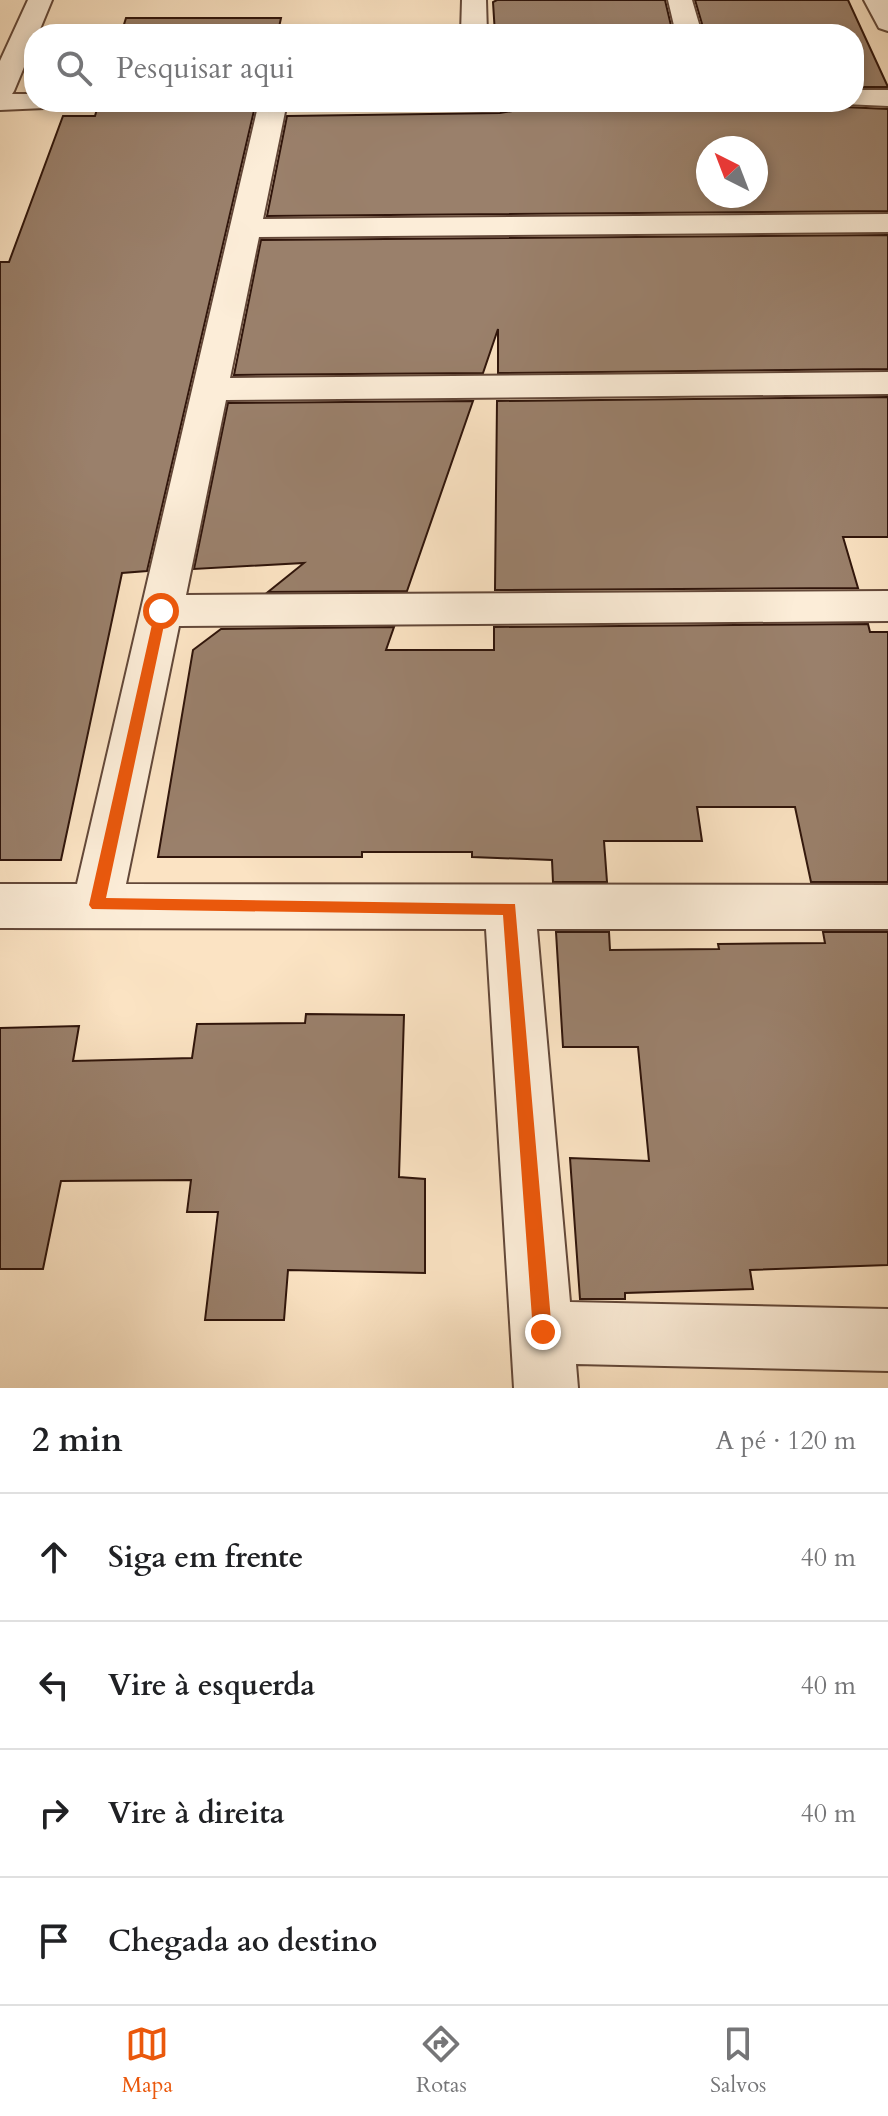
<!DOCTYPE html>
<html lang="pt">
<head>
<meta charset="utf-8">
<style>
  :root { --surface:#fff; --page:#f2f2f2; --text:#202124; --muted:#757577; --line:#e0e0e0; --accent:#ea580c }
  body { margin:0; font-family:Cardo,serif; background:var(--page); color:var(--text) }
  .compass { position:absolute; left:696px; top:136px; width:72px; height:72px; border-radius:50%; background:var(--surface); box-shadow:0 4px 12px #0003; rotate:318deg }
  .stop { position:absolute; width:24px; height:24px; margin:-18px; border:6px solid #ea580c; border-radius:50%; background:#fff }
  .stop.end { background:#ea580c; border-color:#fff; box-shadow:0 2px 8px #0008 }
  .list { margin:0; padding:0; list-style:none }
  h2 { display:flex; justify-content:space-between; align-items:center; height:104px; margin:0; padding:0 32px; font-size:34px }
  h2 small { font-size:26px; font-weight:400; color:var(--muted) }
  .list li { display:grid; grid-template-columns:52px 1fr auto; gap:24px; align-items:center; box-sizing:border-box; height:128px; padding:0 32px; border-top:2px solid var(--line) }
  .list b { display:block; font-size:30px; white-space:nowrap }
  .list em { font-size:26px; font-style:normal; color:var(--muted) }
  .icon { flex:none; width:44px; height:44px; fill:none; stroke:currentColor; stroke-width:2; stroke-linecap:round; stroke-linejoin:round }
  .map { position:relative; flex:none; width:888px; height:1388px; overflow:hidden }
  .search { position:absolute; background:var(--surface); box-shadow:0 4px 12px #0003; left:24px; right:24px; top:24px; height:88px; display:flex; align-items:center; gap:20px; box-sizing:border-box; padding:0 28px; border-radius:32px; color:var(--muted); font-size:30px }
  .sheet { height:616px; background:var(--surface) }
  nav { display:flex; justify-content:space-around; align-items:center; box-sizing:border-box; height:112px; border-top:2px solid var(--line); background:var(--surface); font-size:22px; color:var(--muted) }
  nav a { display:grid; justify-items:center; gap:4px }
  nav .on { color:var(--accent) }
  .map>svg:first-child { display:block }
  .building { fill:#9a806b; stroke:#30150b; stroke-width:2; fill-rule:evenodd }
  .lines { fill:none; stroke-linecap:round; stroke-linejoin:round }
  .minor-casing { stroke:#634839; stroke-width:4 }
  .tertiary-casing { stroke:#634839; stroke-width:4 }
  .minor { fill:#fcedd8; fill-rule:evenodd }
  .tertiary { fill:#fcedd8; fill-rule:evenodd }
  .route { fill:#ea580c }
</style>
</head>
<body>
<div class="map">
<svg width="888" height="1388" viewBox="0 0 888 1388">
  <rect width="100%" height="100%" fill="#fbe3c3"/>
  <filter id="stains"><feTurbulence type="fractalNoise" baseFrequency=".0025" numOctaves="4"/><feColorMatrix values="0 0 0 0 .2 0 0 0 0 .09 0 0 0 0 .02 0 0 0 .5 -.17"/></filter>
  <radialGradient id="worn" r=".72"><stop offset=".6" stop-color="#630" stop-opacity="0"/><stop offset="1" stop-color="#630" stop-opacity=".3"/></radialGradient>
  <path class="building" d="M 497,0 L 665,0 L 673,34 L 495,34 L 493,2 Z
    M 695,0 L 848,0 L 888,87 L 854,87 L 854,34 L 705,34 Z
    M 126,18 L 281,18 L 278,32 L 295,32 L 121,34 Z
    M 99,102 L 256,102 L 147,571 L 122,573 L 61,860 L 0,860 L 0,262 L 9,262 L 63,116 L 95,116 Z
    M 518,102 L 842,102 L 844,107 L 888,109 L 888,211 L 267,216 L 287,116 L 500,113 L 512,111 ZM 708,148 L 756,148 L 756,196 L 708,196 Z
    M 888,235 L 888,369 L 498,373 L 498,329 L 483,373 L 234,375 L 261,240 Z
    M 888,397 L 888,537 L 843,537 L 858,588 L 495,590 L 497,401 Z
    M 473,401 L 407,591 L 268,592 L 304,563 L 194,569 L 228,403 Z
    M 868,624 L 870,632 L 888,632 L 888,882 L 811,882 L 795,807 L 697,807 L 702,841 L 604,841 L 607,882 L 553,882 L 552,860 L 472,857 L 472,852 L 362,852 L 362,857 L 158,857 L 193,650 L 221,629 L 394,627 L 386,650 L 494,650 L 494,627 Z
    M 556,932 L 609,932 L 610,950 L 719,949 L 718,944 L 825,943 L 823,932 L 888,932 L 888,1265 L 750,1270 L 753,1289 L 625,1293 L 625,1299 L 580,1299 L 570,1158 L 649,1161 L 638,1047 L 563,1047 Z
    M 306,1014 L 404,1015 L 399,1177 L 425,1179 L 425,1273 L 288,1270 L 284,1320 L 205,1320 L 218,1212 L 187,1212 L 191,1180 L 61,1181 L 43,1269 L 0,1269 L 0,1028 L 79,1026 L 73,1061 L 192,1058 L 197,1024 L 305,1023 Z"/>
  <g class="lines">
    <g class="minor-casing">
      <path id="minor" d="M 462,0 L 486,0 L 487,34 L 461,34 Z
        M 668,0 L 692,0 L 702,34 L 676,34 Z
        M 864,0 L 888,0 L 888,31 L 879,28 Z
        M 854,90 L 888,90 L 888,106 L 844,104 L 854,102 Z
        M 0,94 L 34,94 L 34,102 L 49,102 L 45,108 L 0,110 Z
        M 259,102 L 287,102 L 263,219 L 888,214 L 888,232 L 259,237 L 230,378 L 888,372 L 888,394 L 226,400 L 186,595 L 888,591 L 888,621 L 179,626 L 126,884 L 888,885 L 888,929 L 537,929 L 570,1302 L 888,1309 L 888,1371 L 576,1364 L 578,1388 L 514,1388 L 486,929 L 0,928 L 0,884 L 77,884 Z
        M 418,102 L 515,102 L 511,108 L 501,110 L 432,110 L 422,108 Z"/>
    </g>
    <g class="tertiary-casing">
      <path id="tertiary" d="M 28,0 L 52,0 L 38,34 L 34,34 L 34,43 L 14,91 L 10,97 L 0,99 L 0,61 Z"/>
    </g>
    <use href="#minor" class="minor"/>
    <use href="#tertiary" class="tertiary"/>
  </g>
  <path class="route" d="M 161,607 L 167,611 L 106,898 L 515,904 L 552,1332 L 549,1338 L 543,1341 L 536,1338 L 533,1332 L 503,915 L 92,909 L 89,905 L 155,611 Z"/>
  <rect width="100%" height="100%" filter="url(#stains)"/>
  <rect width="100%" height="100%" fill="url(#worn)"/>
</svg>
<svg class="compass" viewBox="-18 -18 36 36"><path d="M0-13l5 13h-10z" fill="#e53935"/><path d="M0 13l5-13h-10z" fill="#757577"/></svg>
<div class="stop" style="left:161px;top:611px"></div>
<div class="stop end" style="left:543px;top:1332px"></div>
<div class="search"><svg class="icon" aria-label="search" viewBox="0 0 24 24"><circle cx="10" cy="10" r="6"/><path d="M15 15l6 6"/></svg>Pesquisar aqui</div>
</div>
<section class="sheet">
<h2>2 min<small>A pé · 120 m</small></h2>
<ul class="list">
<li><svg class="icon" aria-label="ahead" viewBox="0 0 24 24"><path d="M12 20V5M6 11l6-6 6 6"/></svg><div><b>Siga em frente</b></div><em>40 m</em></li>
<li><svg class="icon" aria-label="left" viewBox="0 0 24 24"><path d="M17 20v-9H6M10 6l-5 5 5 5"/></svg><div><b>Vire à esquerda</b></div><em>40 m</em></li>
<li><svg class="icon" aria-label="right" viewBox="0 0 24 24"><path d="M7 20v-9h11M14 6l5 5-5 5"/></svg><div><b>Vire à direita</b></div><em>40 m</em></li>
<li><svg class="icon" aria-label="arrive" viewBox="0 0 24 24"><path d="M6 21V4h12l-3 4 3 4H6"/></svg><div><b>Chegada ao destino</b></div></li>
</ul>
</section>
<nav>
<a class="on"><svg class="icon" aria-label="map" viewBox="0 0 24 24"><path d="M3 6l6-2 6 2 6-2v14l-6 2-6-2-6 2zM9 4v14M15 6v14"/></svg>Mapa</a>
<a><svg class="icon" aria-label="directions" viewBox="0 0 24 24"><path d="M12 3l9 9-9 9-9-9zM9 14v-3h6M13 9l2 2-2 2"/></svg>Rotas</a>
<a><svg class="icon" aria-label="saved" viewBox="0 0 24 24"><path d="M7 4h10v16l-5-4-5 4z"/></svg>Salvos</a>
</nav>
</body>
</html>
